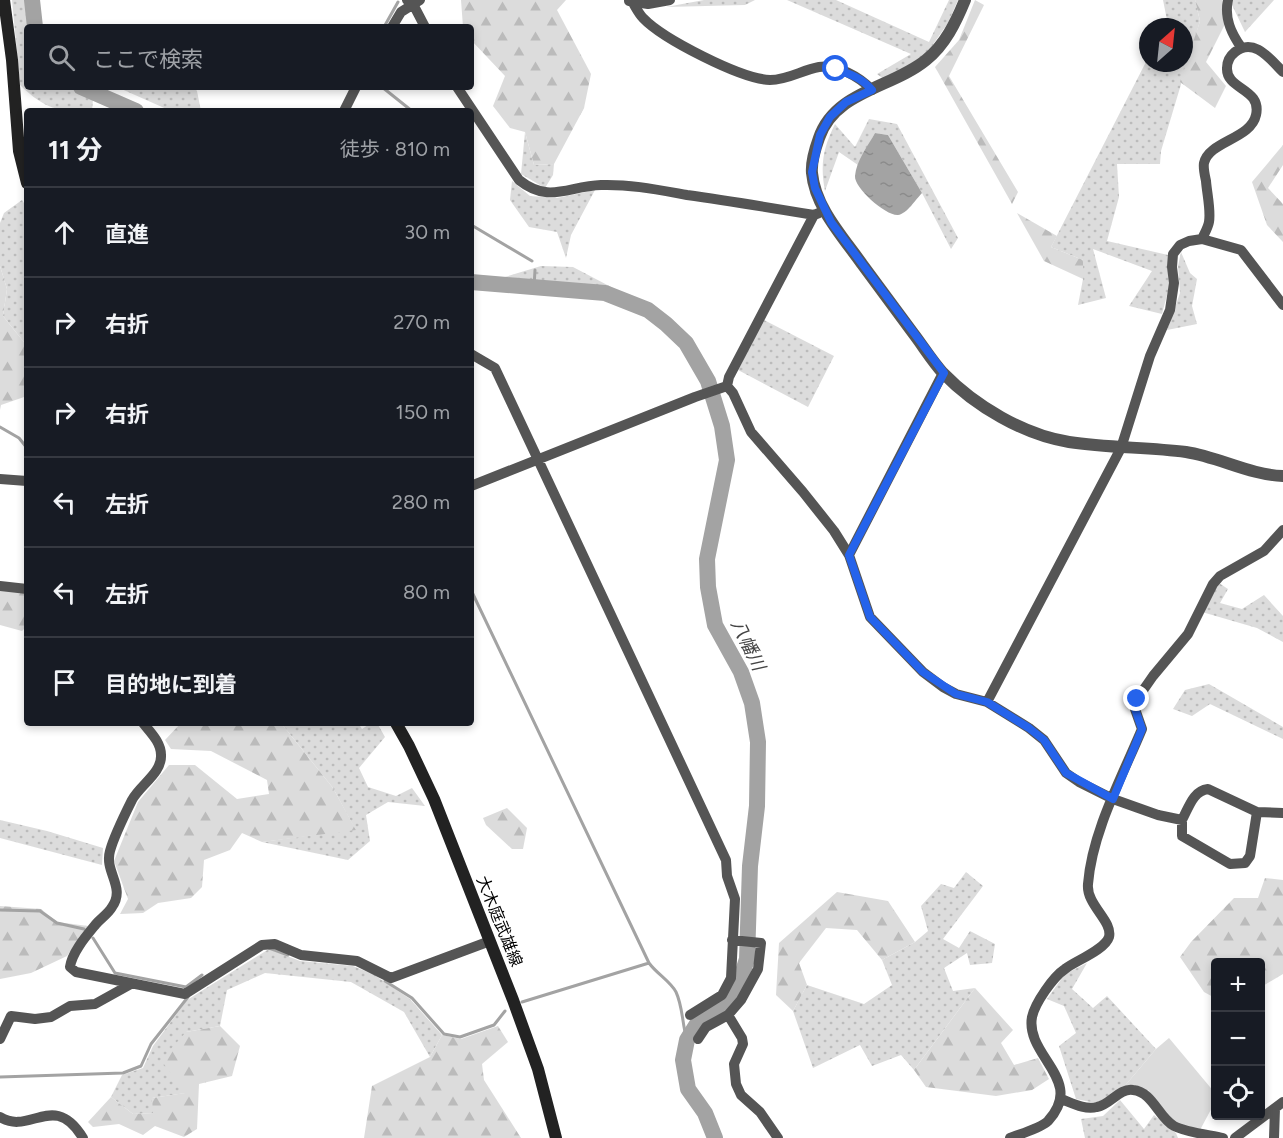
<!DOCTYPE html>
<html lang="ja">
<head>
<meta charset="utf-8">
<style>
  :root { --surface:#171b24; --page:#20242c; --text:#f1f3f6; --muted:#9ea1a6; --line:#363941 }
  body { margin:0; font-family:Figtree,"Noto Sans JP",sans-serif; background:var(--page); color:var(--text) }
  .controls { position:absolute; right:18px; bottom:18px; display:grid; overflow:hidden; border-radius:6px; box-shadow:0 3px 9px #0003 }
  .controls button { width:54px; height:54px; display:grid; place-items:center; padding:0; border:0; border-bottom:2px solid var(--line); background:var(--surface); color:var(--text); font:30px sans-serif }
  .compass { position:absolute; left:1139px; top:18px; width:54px; height:54px; border-radius:50%; background:var(--surface); box-shadow:0 3px 9px #0003; rotate:27deg }
  .stop { position:absolute; width:18px; height:18px; margin:-14px; border:4px solid #2563eb; border-radius:50%; background:#fff }
  .stop.end { background:#2563eb; border-color:#fff; box-shadow:0 2px 6px #0008 }
  .list { margin:0; padding:0; list-style:none }
  h2 { display:flex; justify-content:space-between; align-items:center; height:78px; margin:0; padding:0 24px; font-size:26px }
  h2 small { font-size:20px; font-weight:400; color:var(--muted) }
  .list li { display:grid; grid-template-columns:39px 1fr auto; gap:18px; align-items:center; box-sizing:border-box; height:90px; padding:0 24px; border-top:2px solid var(--line) }
  .list b { display:block; font-size:22px; white-space:nowrap }
  .list em { font-size:20px; font-style:normal; color:var(--muted) }
  .icon { flex:none; width:33px; height:33px; fill:none; stroke:currentColor; stroke-width:2; stroke-linecap:round; stroke-linejoin:round }
  .map { position:relative; flex:none; width:1283px; height:1138px; overflow:hidden }
  .search { position:absolute; background:var(--surface); box-shadow:0 3px 9px #0003; left:24px; top:24px; width:450px; height:66px; display:flex; align-items:center; gap:15px; box-sizing:border-box; padding:0 21px; border-radius:6px; color:var(--muted); font-size:22px }
  .panel { position:absolute; background:var(--surface); box-shadow:0 3px 9px #0003; left:24px; top:108px; width:450px; height:618px; border-radius:6px }
  .map>svg:first-child { display:block }
  .grass { fill:url(#grass-dots) }
  .forest { fill:url(#forest-firs) }
  .park { fill:#dcdcdc }
  .water { fill:url(#water-ripples) }
  .lines { fill:none; stroke-linecap:round; stroke-linejoin:round }
  .stream { stroke:#a3a3a3; stroke-width:3 }
  .river { stroke:#a3a3a3; stroke-width:16 }
  .minor { stroke:#555; stroke-width:10 }
  .tertiary { stroke:#555; stroke-width:12 }
  .secondary { stroke:#222; stroke-width:12 }
  .route { stroke:#2563eb; stroke-width:8 }
  .labels { text-anchor:middle; stroke-width:5; stroke-linejoin:round; paint-order:stroke }
  .street-label { font-size:16px; fill:#000; stroke:#fff }
  .water-label { font-size:18px; font-style:italic; fill:#444; stroke:#fff }
</style>
</head>
<body>
<div class="map">
<svg width="1283" height="1138" viewBox="0 0 1283 1138">
  <defs>
    <pattern id="grass-dots" width="8" height="8" patternUnits="userSpaceOnUse" patternTransform="scale(1.5)"><rect width="8" height="8" fill="#dcdcdc"/><path d="M2 2h.1M6 6h.1" fill="none" stroke="#bbb" stroke-width="1.8" stroke-linecap="round"/></pattern>
    <pattern id="forest-firs" width="22" height="20" patternUnits="userSpaceOnUse" patternTransform="scale(1.5)"><rect width="22" height="20" fill="#dcdcdc"/><path d="M5 1l3.5 6h-7zM16 11l3.5 6h-7z" fill="#bbb"/></pattern>
    <pattern id="water-ripples" width="26" height="14" patternUnits="userSpaceOnUse" patternTransform="scale(1.5)"><rect width="26" height="14" fill="#a3a3a3"/><path d="M2 4q2-2 4 0t4 0M15 11q2-2 4 0t4 0" fill="none" stroke="#8b8b8b"/></pattern>
  </defs>
  <rect width="100%" height="100%" fill="#fff"/>
  <path class="grass" d="M 12,0 L 25,0 L 30,27 L 27,27 L 27,87 L 67,87 L 93,99 L 92,111 C 57,111 46,110 20,85 Z
    M 704,0 L 755,0 L 745,5 L 666,7 Z
    M 787,0 L 836,0 L 929,42 L 949,0 L 958,0 L 948,23 L 927,53 L 885,80 L 877,74 L 911,54 Z
    M 1163,0 L 1195,0 L 1200,21 L 1161,151 L 1160,164 L 1117,164 L 1119,197 L 1107,241 L 1168,255 L 1170,284 L 1162,314 L 1129,306 L 1152,271 L 1093,249 L 1106,298 L 1078,305 L 1083,279 L 1083,260 L 1051,247 L 1148,58 L 1148,63 L 1184,63 L 1184,27 L 1164,27 L 1167,20 Z
    M 1233,0 L 1274,0 L 1245,32 L 1232,5 Z
    M 117,87 L 194,87 L 197,91 L 201,111 L 171,111 Z
    M 869,119 L 897,124 L 958,238 L 951,249 L 922,193 L 888,135 L 875,133 L 858,165 L 839,152 L 825,191 C 820,165 823,148 835,124 L 855,147 Z
    M 525,132 L 534,165 L 554,164 L 553,175 L 545,188 L 521,174 Z
    M 512,181 L 530,196 L 557,198 L 595,190 L 571,235 L 566,258 L 557,232 L 529,227 L 510,200 Z
    M 22,200 L 27,208 L 27,314 L 24,319 L 27,322 L 27,346 L 3,316 L 7,289 L 0,266 L 0,223 L 4,213 Z
    M 1181,252 L 1190,273 L 1197,279 L 1192,306 L 1197,324 L 1167,330 L 1180,293 L 1178,266 Z
    M 541,266 L 573,267 L 613,288 L 505,277 Z
    M 764,320 L 834,356 L 808,407 L 738,370 Z
    M 1219,583 L 1228,589 L 1220,603 L 1242,609 L 1264,595 L 1283,616 L 1283,642 L 1257,628 L 1202,612 Z
    M 1209,684 L 1283,727 L 1283,739 L 1210,704 L 1192,716 L 1173,709 L 1185,690 Z
    M 281,723 L 358,723 L 362,729 L 371,723 L 377,723 L 385,737 L 359,768 L 368,787 L 396,796 L 412,788 L 425,806 L 388,802 L 366,815 L 370,841 L 348,860 L 262,842 L 355,829 L 333,788 Z
    M 0,820 L 47,831 L 103,848 L 102,865 L 0,838 Z
    M 966,872 L 983,886 L 943,939 L 959,948 L 970,931 L 995,944 L 992,963 L 970,965 L 967,953 L 944,968 L 953,991 L 975,988 L 914,1070 L 901,1055 L 872,1066 L 860,1045 L 813,1068 L 793,1011 L 807,985 L 864,1004 L 892,985 L 882,960 L 915,942 L 928,931 L 921,906 L 941,884 L 954,888 Z
    M 269,949 L 300,961 L 353,966 L 373,974 L 410,999 L 442,1035 L 430,1057 L 404,1012 L 351,982 L 265,973 L 227,990 L 220,1026 L 186,1032 L 186,1093 L 152,1098 L 154,1113 L 133,1114 L 111,1097 L 122,1075 L 143,1068 L 153,1046 L 187,1000 Z
    M 1087,963 L 1072,989 L 1093,1008 L 1107,996 L 1156,1049 L 1123,1088 L 1096,1103 L 1076,1099 L 1059,1046 L 1076,1033 L 1064,1006 L 1047,999 L 1065,974 Z
    M 1120,1100 L 1144,1129 L 1154,1115 L 1176,1133 L 1178,1138 L 1085,1138 L 1081,1119 L 1103,1116 Z"/>
  <path class="forest" d="M 461,0 L 566,0 L 557,10 L 591,74 L 584,108 L 554,164 L 534,165 L 525,132 L 510,128 L 493,106 L 505,76 L 471,40 L 471,27 L 463,27 Z
    M 975,0 L 984,5 L 949,76 L 1018,192 L 1012,204 L 935,67 L 959,40 Z
    M 1195,0 L 1222,0 L 1227,20 L 1206,62 L 1226,86 L 1215,108 L 1180,82 L 1200,21 Z
    M 1283,145 L 1283,165 L 1268,188 L 1283,204 L 1283,242 L 1267,225 L 1252,182 Z
    M 1017,213 L 1057,236 L 1051,247 L 1083,260 L 1083,279 L 1044,261 Z
    M 0,266 L 7,289 L 3,316 L 27,346 L 27,396 L 1,405 L 0,410 Z
    M 0,590 L 27,593 L 27,626 L 22,631 L 0,625 Z
    M 181,723 L 281,723 L 333,788 L 356,830 L 262,842 L 242,833 L 230,850 L 204,860 L 202,887 L 191,898 L 158,903 L 143,913 L 120,914 L 128,899 L 114,861 L 138,802 L 169,765 L 195,765 L 237,799 L 269,794 L 267,780 L 211,751 L 171,749 L 165,740 Z
    M 507,808 L 527,828 L 523,849 L 512,849 L 486,825 L 483,818 Z
    M 1265,878 L 1283,880 L 1283,974 L 1261,987 L 1260,962 L 1216,962 L 1215,998 L 1204,992 L 1180,957 L 1191,942 L 1234,898 L 1258,898 Z
    M 837,892 L 888,901 L 915,942 L 882,960 L 857,930 L 826,928 L 799,963 L 807,985 L 793,1011 L 776,995 L 779,943 Z
    M 0,906 L 41,909 L 57,922 L 88,926 L 67,956 L 31,973 L 0,979 Z
    M 975,988 L 1013,1030 L 1001,1043 L 1014,1065 L 1038,1058 L 1049,1079 L 1032,1090 L 996,1096 L 926,1087 L 914,1070 Z
    M 220,1026 L 240,1046 L 232,1076 L 199,1084 L 197,1129 L 184,1137 L 155,1126 L 143,1135 L 119,1124 L 93,1127 L 88,1122 L 111,1097 L 133,1114 L 153,1113 L 152,1098 L 185,1093 L 161,1060 L 186,1032 Z
    M 498,1026 L 508,1042 L 482,1064 L 484,1080 L 521,1138 L 364,1138 L 372,1086 L 430,1057 L 442,1035 L 461,1039 Z"/>
  <path class="park" d="M 1169,1038 L 1215,1093 L 1215,1102 L 1200,1130 L 1174,1123 L 1148,1090 L 1123,1088 L 1156,1049 Z"/>
  <path class="water" d="M 875,133 L 888,135 L 922,193 C 916,199 907,214 898,215 C 886,216 854,188 855,176 C 856,161 868,146 875,133 Z"/>
  <g class="lines">
    <path class="stream" d="M 384,27 L 398,2
      M 382,87 L 412,111
      M 473,226 L 532,261
      M 534,287 L 535,270
      M 0,427 L 19,438 L 27,448
      M 471,590 L 649,963 C 657,974 670,981 676,992 C 683,1007 682,1024 687,1040
      M 0,910 L 40,911 L 57,923 L 84,929
      M 93,938 L 115,973 L 186,987 L 202,975
      M 269,948 L 288,955
      M 385,981 L 412,998 L 444,1034 L 460,1037 L 494,1025 L 505,1011
      M 522,1002 L 649,963
      M 0,1077 L 123,1073 L 141,1066 L 151,1044 L 188,997"/>
    <path class="river" d="M 32,0 L 35,27
      M 81,87 L 136,111
      M 471,282 L 605,293 L 648,310 L 666,324 L 686,343 L 708,381 L 722,426 L 727,460 L 707,559 L 708,587 L 715,625 L 741,672 L 752,703 L 758,742 L 757,806 L 750,866 L 747,959 L 737,990 L 726,1003 L 697,1024 L 687,1040 L 683,1060 L 688,1089 L 705,1113 L 715,1138"/>
    <path class="minor" d="M 407,0 L 413,4 L 425,27
      M 1228,0 C 1224,18 1231,33 1241,47
      M 629,1 L 648,4 L 670,0
      M 633,3 C 636,8 639,14 643,18 C 663,39 741,79 770,80 C 788,80 802,70 819,67 C 837,64 860,77 872,90
      M 392,27 L 401,12 L 420,0
      M 457,87 L 519,180 C 549,204 568,186 601,185 C 630,184 659,190 687,195 C 730,201 772,208 814,215
      M 344,111 L 356,87
      M 1202,239 C 1204,234 1208,228 1209,222 C 1211,210 1207,194 1206,181 C 1205,176 1203,168 1204,163 C 1209,141 1251,139 1256,115 C 1262,88 1226,90 1227,68 C 1227,62 1230,56 1235,52 C 1254,37 1270,59 1283,72
      M 471,354 L 495,368 L 726,860 L 727,876 L 735,899 L 731,978 L 722,995 L 690,1015
      M 727,386 L 733,393 L 751,432 L 803,492 L 834,531 L 849,555 L 870,617 L 923,672 L 943,687 L 956,694 L 987,702 L 1029,728 L 1044,740 L 1066,773 L 1079,782 L 1113,799 L 1158,815 L 1182,820 C 1189,807 1193,791 1208,789 L 1257,812 L 1283,813
      M 727,386 L 729,377 L 814,215 L 819,213
      M 0,479 L 27,481
      M 471,486 L 695,397 L 727,386
      M 849,555 L 943,373
      M 0,586 L 27,589
      M 987,702 L 1121,448 L 1150,356 L 1170,310 L 1174,283 L 1172,267 L 1173,254 L 1180,245 L 1189,241 L 1202,239 L 1241,250 L 1283,305
      M 143,723 C 150,732 161,742 161,755 C 162,773 140,785 132,800 C 125,814 114,836 110,851 C 104,872 126,887 112,907 C 108,914 101,918 96,924 C 87,935 72,952 70,967 L 76,972 L 185,994 L 262,945 L 275,944 L 301,955 L 357,961 L 391,978 L 490,941
      M 1182,820 L 1182,836 L 1230,864 L 1245,863 L 1250,856 L 1257,812
      M 728,1015 L 742,1038 L 743,1044 L 734,1064 L 736,1084 L 741,1095 L 760,1112 L 778,1138
      M 0,1039 L 11,1016 L 35,1019 L 51,1017 L 70,1006 L 95,1004 L 131,984
      M 698,1039 L 706,1027 L 728,1015 L 741,1000 L 758,969 L 761,943 L 732,940
      M 1061,1099 C 1072,1103 1084,1110 1097,1107 C 1110,1105 1119,1088 1133,1090 C 1153,1092 1158,1117 1174,1126 C 1185,1132 1210,1135 1223,1138
      M 0,1117 C 30,1136 54,1090 83,1138
      M 1010,1138 C 1020,1134 1041,1128 1048,1121 C 1086,1080 1025,1056 1032,1017 C 1035,1003 1053,977 1065,969 C 1075,961 1105,950 1109,937 C 1113,921 1086,905 1088,884 C 1092,832 1122,777 1142,729 L 1135,709 L 1137,699 L 1153,676 L 1188,634 L 1213,584 L 1220,576 L 1264,551 L 1283,530
      M 1235,1138 L 1283,1102
      M 1274,1138 L 1275,1108"/>
    <path class="tertiary" d="M 965,0 C 956,22 945,45 926,60 C 892,88 835,91 819,138 C 815,149 811,162 812,173 C 815,207 843,237 862,264 C 879,287 896,310 913,333 C 923,346 932,361 943,373 C 975,406 1024,435 1069,442 C 1108,448 1147,447 1186,452 C 1219,457 1250,475 1283,476"/>
    <path class="secondary" d="M 4,0 L 12,60 L 19,151 L 27,183
      M 396,723 L 409,746 L 434,799 L 513,1000 L 538,1069 L 556,1138"/>
  </g>
  <g class="lines">
    <path class="route" d="M 836,69 C 850,74 862,78 872,90 L 846,102 L 830,117 L 820,135 L 812,172 L 815,188 L 831,222 L 944,373 L 849,555 L 870,617 L 923,672 L 956,694 L 987,702 L 1029,728 L 1044,740 L 1066,773 L 1113,799 L 1142,729 L 1135,709 L 1137,699"/>
  </g>
  <g class="labels">
    <g class="street-label">
      <text transform="translate(500 921) rotate(68)" y="6">大木庭武雄線</text>
    </g>
    <g class="water-label">
      <text transform="translate(748 645) rotate(64)" y="6">八幡川</text>
    </g>
  </g>
</svg>
<div class="controls">
<button>+</button>
<button>−</button>
<button><svg class="icon" aria-label="locate" viewBox="0 0 24 24"><circle cx="12" cy="12" r="6"/><path d="M12 2v4M12 18v4M2 12h4M18 12h4"/></svg></button>
</div>
<svg class="compass" viewBox="-18 -18 36 36"><path d="M0-13l5 13h-10z" fill="#e53935"/><path d="M0 13l5-13h-10z" fill="#9ea1a6"/></svg>
<div class="stop" style="left:836px;top:69px"></div>
<div class="stop end" style="left:1137px;top:699px"></div>
<div class="search"><svg class="icon" aria-label="search" viewBox="0 0 24 24"><circle cx="10" cy="10" r="6"/><path d="M15 15l6 6"/></svg>ここで検索</div>
<section class="panel">
<h2>11 分<small>徒歩 · 810 m</small></h2>
<ul class="list">
<li><svg class="icon" aria-label="ahead" viewBox="0 0 24 24"><path d="M12 20V5M6 11l6-6 6 6"/></svg><div><b>直進</b></div><em>30 m</em></li>
<li><svg class="icon" aria-label="right" viewBox="0 0 24 24"><path d="M7 20v-9h11M14 6l5 5-5 5"/></svg><div><b>右折</b></div><em>270 m</em></li>
<li><svg class="icon" aria-label="right" viewBox="0 0 24 24"><path d="M7 20v-9h11M14 6l5 5-5 5"/></svg><div><b>右折</b></div><em>150 m</em></li>
<li><svg class="icon" aria-label="left" viewBox="0 0 24 24"><path d="M17 20v-9H6M10 6l-5 5 5 5"/></svg><div><b>左折</b></div><em>280 m</em></li>
<li><svg class="icon" aria-label="left" viewBox="0 0 24 24"><path d="M17 20v-9H6M10 6l-5 5 5 5"/></svg><div><b>左折</b></div><em>80 m</em></li>
<li><svg class="icon" aria-label="arrive" viewBox="0 0 24 24"><path d="M6 21V4h12l-3 4 3 4H6"/></svg><div><b>目的地に到着</b></div></li>
</ul>
</section>
</div>
</body>
</html>
